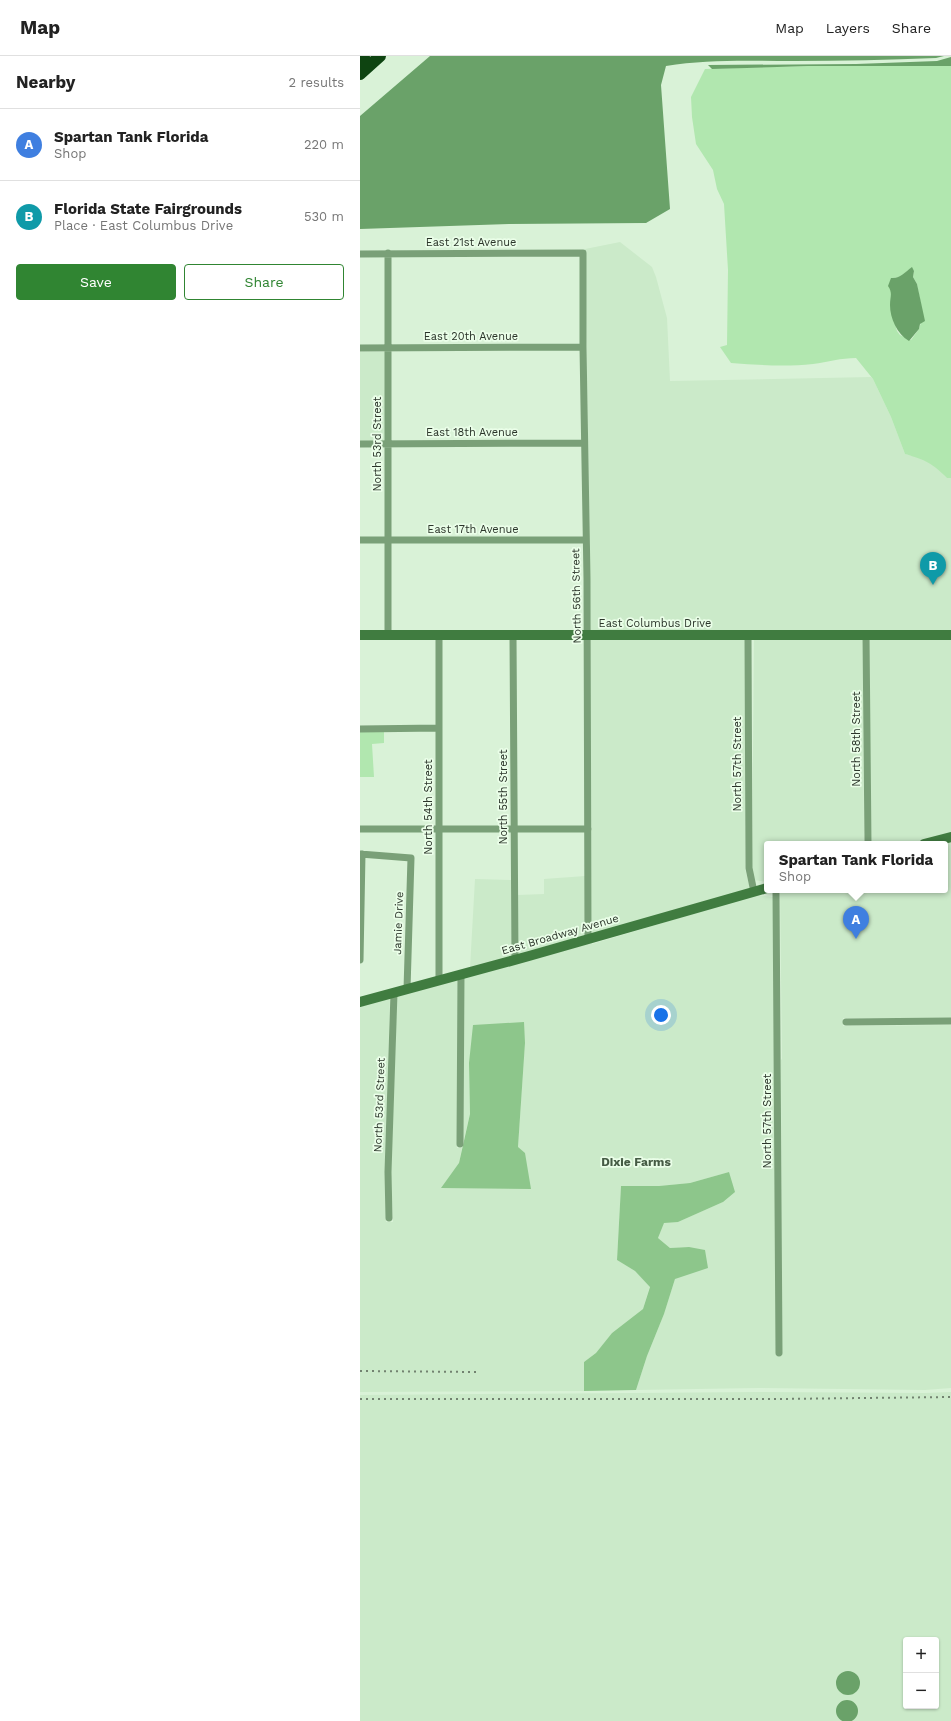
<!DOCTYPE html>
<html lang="en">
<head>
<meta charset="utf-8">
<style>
  :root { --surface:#fff; --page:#f2f2f2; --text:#222; --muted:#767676; --line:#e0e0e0; --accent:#308532 }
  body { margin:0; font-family:"Work Sans",sans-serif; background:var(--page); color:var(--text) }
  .controls { position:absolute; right:12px; bottom:12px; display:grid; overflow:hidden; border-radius:4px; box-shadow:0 1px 3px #0004 }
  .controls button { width:36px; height:36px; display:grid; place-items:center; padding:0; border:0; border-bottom:1px solid var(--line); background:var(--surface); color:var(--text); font:20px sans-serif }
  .you { position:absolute; left:301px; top:959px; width:14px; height:14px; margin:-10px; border:3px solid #fff; border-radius:50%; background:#1a73e8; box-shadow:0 0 0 6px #1a73e833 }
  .badge { display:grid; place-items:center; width:26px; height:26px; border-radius:50%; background:var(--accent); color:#fff; font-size:13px; font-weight:700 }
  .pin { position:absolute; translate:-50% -33px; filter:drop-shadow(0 1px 2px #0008) }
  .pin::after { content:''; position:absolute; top:21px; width:14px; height:12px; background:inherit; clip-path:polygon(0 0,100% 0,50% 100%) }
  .popup { position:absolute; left:404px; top:785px; width:184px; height:52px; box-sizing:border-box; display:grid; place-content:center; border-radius:4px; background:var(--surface); filter:drop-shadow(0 1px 3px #0005); font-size:13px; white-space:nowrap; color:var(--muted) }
  .popup b { font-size:15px; color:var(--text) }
  .popup::after { content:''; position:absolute; left:50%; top:100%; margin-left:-8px; border:8px solid transparent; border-top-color:var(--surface) }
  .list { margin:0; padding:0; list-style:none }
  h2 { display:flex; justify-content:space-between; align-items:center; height:52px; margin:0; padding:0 16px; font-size:17px }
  h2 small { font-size:13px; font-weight:400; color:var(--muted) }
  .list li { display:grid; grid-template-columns:26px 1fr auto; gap:12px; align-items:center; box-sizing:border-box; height:72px; padding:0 16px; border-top:1px solid var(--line) }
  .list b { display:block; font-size:15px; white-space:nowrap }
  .list p { margin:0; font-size:13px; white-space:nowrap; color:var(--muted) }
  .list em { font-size:13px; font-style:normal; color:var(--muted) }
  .actions { display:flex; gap:8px; padding:12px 16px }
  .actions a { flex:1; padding:9px 0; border:1px solid var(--accent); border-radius:4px; text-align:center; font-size:14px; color:var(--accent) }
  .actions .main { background:var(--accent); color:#fff }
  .map { position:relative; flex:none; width:591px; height:1665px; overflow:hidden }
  header { display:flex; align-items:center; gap:24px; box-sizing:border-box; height:56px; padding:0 20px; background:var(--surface); border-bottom:1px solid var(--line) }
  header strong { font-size:19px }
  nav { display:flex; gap:22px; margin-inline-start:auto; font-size:14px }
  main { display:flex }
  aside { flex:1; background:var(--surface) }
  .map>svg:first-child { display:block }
  .built { fill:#cbeac9; fill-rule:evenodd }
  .green { fill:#b1e7af; fill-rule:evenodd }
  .forest { fill:#8dc68b }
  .water { fill:#6aa269 }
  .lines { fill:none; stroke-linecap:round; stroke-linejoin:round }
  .street { stroke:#7aa078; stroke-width:7 }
  .secondary { stroke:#407c40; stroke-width:10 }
  .highway { stroke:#0e4411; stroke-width:12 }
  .rail { stroke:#728270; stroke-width:2; stroke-dasharray:2 4; stroke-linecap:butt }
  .labels { text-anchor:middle; stroke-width:3.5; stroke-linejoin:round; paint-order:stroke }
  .street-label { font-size:11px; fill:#2b352a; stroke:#eafee8 }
  .neighbourhood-label { font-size:12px; font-weight:bold; fill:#455b44; stroke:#eafee8 }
</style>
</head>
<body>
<header>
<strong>Map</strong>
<nav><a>Map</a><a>Layers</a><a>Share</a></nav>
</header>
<main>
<aside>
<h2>Nearby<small>2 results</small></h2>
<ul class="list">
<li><span class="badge" style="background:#3f7fe0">A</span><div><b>Spartan Tank Florida</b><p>Shop</p></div><em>220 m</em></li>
<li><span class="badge" style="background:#0f9aa8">B</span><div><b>Florida State Fairgrounds</b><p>Place · East Columbus Drive</p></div><em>530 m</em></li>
</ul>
<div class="actions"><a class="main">Save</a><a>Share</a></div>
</aside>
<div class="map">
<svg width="591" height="1665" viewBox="0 0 591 1665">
  <rect width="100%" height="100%" fill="#d9f2d7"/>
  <path class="built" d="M 260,186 L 292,211 L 296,221 L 307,262 L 310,325 L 511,321 L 513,323 L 531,361 L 545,398 L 561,402 L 574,409 L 587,422 L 591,422 L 591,575 L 231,575 L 225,193 Z
    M 0,296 L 25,296 L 25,384 L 0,385 Z
    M 385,582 L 385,812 L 390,833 L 231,878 L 231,583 Z
    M 394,582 L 503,582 L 504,788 L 407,788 L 407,826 L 394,824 L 392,812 Z
    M 509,582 L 591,583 L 591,777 L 549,788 L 511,788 Z
    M 591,785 L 591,962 L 483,962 L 483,970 L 591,969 L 591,1332 L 565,1334 L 398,1332 L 276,1334 L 287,1300 L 304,1258 L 315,1223 L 329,1191 L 310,1192 L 298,1182 L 304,1166 L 318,1166 L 363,1146 L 369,1116 L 330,1127 L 299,1130 L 261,1130 L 257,1204 L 275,1215 L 290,1230 L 283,1253 L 252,1277 L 236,1298 L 224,1306 L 224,1335 L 0,1336 L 0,949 L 30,941 L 25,1116 L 26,1166 L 33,1166 L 31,1116 L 37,940 L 98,923 L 97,1092 L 102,1092 L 99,1107 L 158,1091 L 165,987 L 109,1007 L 110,1058 L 103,1087 L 104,921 L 231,885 L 232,888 L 396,839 L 413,841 L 416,1300 L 422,1300 L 421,1004 L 422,1003 L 420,834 L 585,834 L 585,788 L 578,788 Z
    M 225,820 L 225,879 L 158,899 L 158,839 L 184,838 L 184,823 Z
    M 115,823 L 151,824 L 152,901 L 110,912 Z
    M 398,1336 L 565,1337 L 591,1336 L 591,1665 L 0,1665 L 0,1339 ZM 546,1584 L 576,1584 L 576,1650 L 546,1650 Z"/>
  <path class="green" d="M 448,10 L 591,10 L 591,422 L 587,422 C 572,407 566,404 545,398 L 531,361 L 513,323 L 496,302 C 481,302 468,306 453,308 C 425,311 399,309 371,307 L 360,291 L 367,289 L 368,214 L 364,148 L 357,133 L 353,114 L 336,88 L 332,61 L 331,41 L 345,13 ZM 551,212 L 554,215 L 553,221 L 557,228 L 563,260 L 559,273 L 551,284 L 540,279 L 537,275 C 532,257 531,240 531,222 C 539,223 545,217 551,212 Z
    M 0,676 L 24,676 L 24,687 L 12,688 L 14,721 L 0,721 Z"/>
  <path class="forest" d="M 164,966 L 165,987 L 158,1091 L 165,1097 L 171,1133 L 81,1132 L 99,1107 L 110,1058 L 109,1007 L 113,969 Z
    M 369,1116 L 375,1136 L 363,1146 L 318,1166 L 304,1167 L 298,1182 L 310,1192 L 329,1191 L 345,1194 L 348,1212 L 315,1223 L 304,1258 L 287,1300 L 276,1334 L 224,1335 L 224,1306 L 236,1297 L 252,1277 L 283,1253 L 290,1231 L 275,1215 L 257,1204 L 261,1130 L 299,1130 L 330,1127 Z"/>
  <path class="water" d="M 70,0 L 584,0 L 576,2 C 529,4 481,5 434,5 C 391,5 348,3 306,10 L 301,29 L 310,153 L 286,167 L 149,168 L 0,173 L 0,60 Z
    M 591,1 L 591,10 L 448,10 L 352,13 L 348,9 L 496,8 L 577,5 Z
    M 552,211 L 554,215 L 553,221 L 557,228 L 565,265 L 560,268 L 559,273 L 549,285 C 537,278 530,262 530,249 C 530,241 533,237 528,230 L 531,222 C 540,223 545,216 552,211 Z
    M476 1627a12 12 0 1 1 24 0a12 12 0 1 1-24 0Z
    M476 1655a11 11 0 1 1 22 0a11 11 0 1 1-22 0Z"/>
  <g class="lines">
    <path class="street" d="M 28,197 L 28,579
      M 0,198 L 223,197 L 223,291 L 227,522 L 228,882
      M 0,292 L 223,291
      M 0,388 L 224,387
      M 0,484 L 226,484
      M 506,578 L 508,788
      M 79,579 L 79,924
      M 153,579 L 155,904
      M 388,579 L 389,812 L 394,836
      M 0,673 L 79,672
      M 0,773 L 228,773
      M 0,798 L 51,802 L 47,933
      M 416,834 L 419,1297
      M 0,904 L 2,798
      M 486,966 L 591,965
      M 100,1088 L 101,918
      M 29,1162 L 28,1116 L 34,937"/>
    <path class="secondary" d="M 0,579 L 591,579
      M 564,788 L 591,781
      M 0,946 L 169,900 L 407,832"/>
    <path class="highway" d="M 0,4 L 4,0
      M 0,18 L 20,0"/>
    <path class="rail" d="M 0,1315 L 116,1316
      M 0,1343 L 418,1343 L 591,1341"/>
  </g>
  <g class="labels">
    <g class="street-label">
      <text x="111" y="190">East 21st Avenue</text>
      <text x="111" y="284">East 20th Avenue</text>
      <text x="112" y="380">East 18th Avenue</text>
      <text transform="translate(17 388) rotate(-90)" y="4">North 53rd Street</text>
      <text x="113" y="477">East 17th Avenue</text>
      <text transform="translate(216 540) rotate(-91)" y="4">North 56th Street</text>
      <text x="295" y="571">East Columbus Drive</text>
      <text transform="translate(496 683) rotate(-90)" y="4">North 58th Street</text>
      <text transform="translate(377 708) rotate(-90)" y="4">North 57th Street</text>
      <text transform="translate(143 741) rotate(-90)" y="4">North 55th Street</text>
      <text transform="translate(68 751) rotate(-90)" y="4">North 54th Street</text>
      <text transform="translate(38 867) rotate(-88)" y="4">Jamie Drive</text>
      <text transform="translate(200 878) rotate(-16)" y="4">East Broadway Avenue</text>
      <text transform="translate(19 1049) rotate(-88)" y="4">North 53rd Street</text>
      <text transform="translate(407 1065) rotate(-90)" y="4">North 57th Street</text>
    </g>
    <g class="neighbourhood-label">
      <text x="276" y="1110">Dixie Farms</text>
    </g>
  </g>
</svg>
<div class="controls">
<button>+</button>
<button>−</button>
</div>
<div class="you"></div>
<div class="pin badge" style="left:496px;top:883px;background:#3f7fe0">A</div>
<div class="popup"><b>Spartan Tank Florida</b>Shop</div>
<div class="pin badge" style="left:573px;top:529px;background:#0f9aa8">B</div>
</div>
</main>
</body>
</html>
